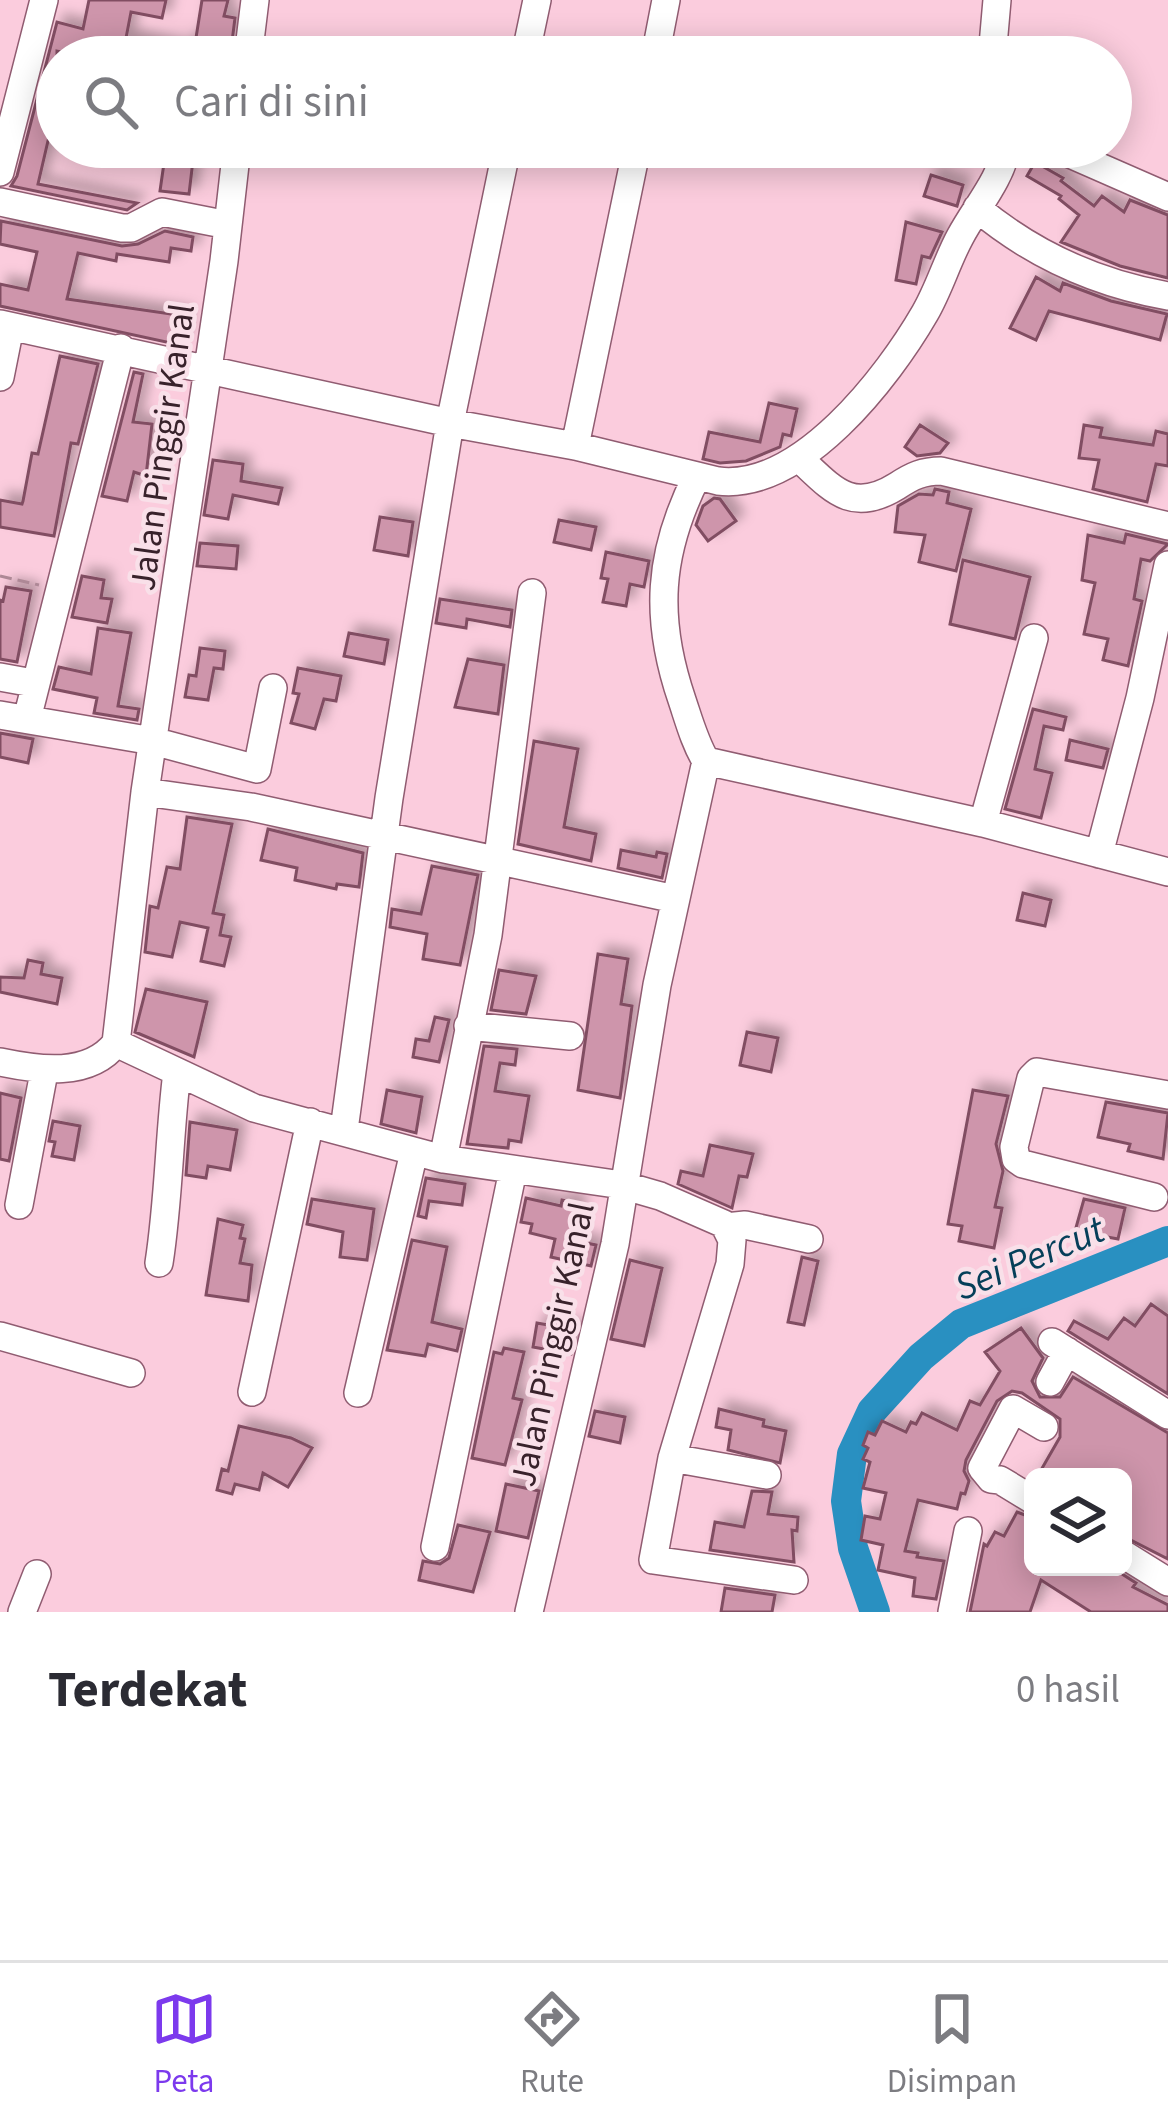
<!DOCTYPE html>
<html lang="id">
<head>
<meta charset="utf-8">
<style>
  :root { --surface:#fff; --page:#f7f7f7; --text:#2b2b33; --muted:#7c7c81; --line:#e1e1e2; --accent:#7c3aed }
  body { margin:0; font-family:"Source Sans 3",sans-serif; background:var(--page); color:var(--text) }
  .controls { position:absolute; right:36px; bottom:36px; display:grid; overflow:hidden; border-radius:18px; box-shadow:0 6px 30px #0003 }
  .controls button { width:108px; height:108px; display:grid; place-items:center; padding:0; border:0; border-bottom:3px solid var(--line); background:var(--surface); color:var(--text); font:60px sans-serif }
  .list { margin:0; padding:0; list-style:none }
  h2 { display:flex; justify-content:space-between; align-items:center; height:156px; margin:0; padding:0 48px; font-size:51px }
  h2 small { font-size:39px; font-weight:400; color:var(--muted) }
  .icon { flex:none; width:66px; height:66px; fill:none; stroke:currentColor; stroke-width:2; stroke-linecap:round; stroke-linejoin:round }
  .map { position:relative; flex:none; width:1168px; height:1612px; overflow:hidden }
  .search { position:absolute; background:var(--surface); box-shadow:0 6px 30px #0003; left:36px; right:36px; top:36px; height:132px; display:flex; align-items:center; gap:30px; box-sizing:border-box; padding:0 42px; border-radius:66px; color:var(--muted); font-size:45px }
  .sheet { height:348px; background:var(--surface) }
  nav { display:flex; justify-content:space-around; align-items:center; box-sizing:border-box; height:168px; border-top:3px solid var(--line); background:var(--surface); font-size:33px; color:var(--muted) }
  nav a { display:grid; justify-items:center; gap:6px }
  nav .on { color:var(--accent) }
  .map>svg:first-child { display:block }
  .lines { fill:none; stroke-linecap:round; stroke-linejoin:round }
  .river { stroke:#2990c1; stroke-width:30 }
  .building { fill:#ce95ab; stroke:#814e62; stroke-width:3; filter:url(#shadow) }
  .minor-casing { stroke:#905c71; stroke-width:30 }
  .path { stroke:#ae8896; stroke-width:3; stroke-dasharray:12 6; stroke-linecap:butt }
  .minor { stroke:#fff; stroke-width:27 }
  .labels { text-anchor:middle; stroke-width:9; stroke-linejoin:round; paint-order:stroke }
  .street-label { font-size:36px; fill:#38222b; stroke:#f9e0e9 }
  .water-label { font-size:39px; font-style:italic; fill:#053f59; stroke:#f9e0e9 }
</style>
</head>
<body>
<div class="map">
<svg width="1168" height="1612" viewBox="0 0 1168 1612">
  <defs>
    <filter id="shadow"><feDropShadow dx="8" dy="-8" stdDeviation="6" flood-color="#0004"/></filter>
  </defs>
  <rect width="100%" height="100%" fill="#fbccdd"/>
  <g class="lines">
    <path class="river" d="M 875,1612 L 853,1548 L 846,1501 L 852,1454 L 872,1411 L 921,1357 L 961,1324 L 1168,1241"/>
  </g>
  <path class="building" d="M 89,0 L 166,0 L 162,18 L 131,12 L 126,38 L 184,51 L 183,57 L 85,57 L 57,51 L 57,102 L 38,184 L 137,203 L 127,210 L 11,186 L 17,176 L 57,22 L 83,29 Z
    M 202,0 L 228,0 L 224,16 L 235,18 L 232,42 L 221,40 L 219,49 L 226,50 L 226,57 L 185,57 L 187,43 L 195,44 Z
    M 166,149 L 194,152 L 189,194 L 160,191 Z
    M 1035,162 L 1063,178 L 1061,181 L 1094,206 L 1102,196 L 1124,212 L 1130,200 L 1168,215 L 1168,278 L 1120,266 L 1061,242 L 1079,215 L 1059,199 L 1061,196 L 1027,176 Z
    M 931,175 L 963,185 L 957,206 L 924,196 Z
    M 1,221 L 122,246 L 138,244 L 165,231 L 193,237 L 191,251 L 171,248 L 169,262 L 117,254 L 116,261 L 78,253 L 67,299 L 185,316 L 180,345 L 0,306 L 0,284 L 28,290 L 37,252 L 0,244 Z
    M 906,222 L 942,232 L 930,258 L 922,256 L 916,284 L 896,280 Z
    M 1036,277 L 1060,291 L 1063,283 L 1111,301 L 1167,314 L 1160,340 L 1049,311 L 1036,340 L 1010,328 Z
    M 60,356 L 98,364 L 78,444 L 71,443 L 54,536 L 0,527 L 0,500 L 22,504 L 23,501 L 32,453 L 38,454 Z
    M 134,372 L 143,374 L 133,422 L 152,424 L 146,476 L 134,472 L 127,501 L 102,496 Z
    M 769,403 L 797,409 L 791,436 L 783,434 L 780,447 L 746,461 L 720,463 L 703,459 L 709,432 L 760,442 Z
    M 920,425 L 948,443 L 940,453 L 917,456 L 905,447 Z
    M 1084,425 L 1102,428 L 1100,437 L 1153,445 L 1156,431 L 1168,434 L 1168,466 L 1156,464 L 1147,502 L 1093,489 L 1099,460 L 1079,458 Z
    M 213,460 L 243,464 L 241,481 L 282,488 L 278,504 L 233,495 L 228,519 L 204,515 Z
    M 935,489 L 949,492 L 947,503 L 971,509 L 956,571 L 919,562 L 925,535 L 895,532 L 898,506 L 919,494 L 933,495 Z
    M 714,498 L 720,499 L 736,521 L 708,541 L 696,525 L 703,506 Z
    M 380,517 L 413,522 L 408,556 L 374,550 Z
    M 559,520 L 596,527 L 591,550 L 554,542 Z
    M 1126,534 L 1168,544 L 1150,561 L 1141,559 L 1134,599 L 1142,601 L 1128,666 L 1103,660 L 1108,639 L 1084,634 L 1095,583 L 1082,580 L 1088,535 L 1124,543 Z
    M 200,543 L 238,546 L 236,569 L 197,566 Z
    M 606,552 L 649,561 L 644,587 L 630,584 L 626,606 L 603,602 L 608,579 L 601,578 Z
    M 963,560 L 1030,577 L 1015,639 L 950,624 Z
    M 82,576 L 104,580 L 101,598 L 112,599 L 107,623 L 72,617 Z
    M 6,587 L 31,591 L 17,662 L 0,659 L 0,600 L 3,601 Z
    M 440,599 L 512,610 L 510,627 L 467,619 L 466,628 L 436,623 Z
    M 98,628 L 131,633 L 118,706 L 139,709 L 137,720 L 94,713 L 97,698 L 53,689 L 59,667 L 91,674 Z
    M 349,633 L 388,640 L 384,664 L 344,656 Z
    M 200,648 L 225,651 L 223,669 L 214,668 L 208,700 L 185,697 L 189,675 L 196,676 Z
    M 468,659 L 504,665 L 498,714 L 455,707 Z
    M 298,668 L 341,676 L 336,701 L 324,699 L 315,729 L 291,723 L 299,694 L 293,693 Z
    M 1033,709 L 1066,717 L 1063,730 L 1044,726 L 1035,769 L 1052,773 L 1041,818 L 1005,809 Z
    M 0,733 L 33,739 L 28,763 L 0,757 Z
    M 1070,740 L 1108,749 L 1103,768 L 1066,760 Z
    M 534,741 L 578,749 L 564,827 L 596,834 L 591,861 L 518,844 Z
    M 187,817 L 232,824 L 213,913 L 224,915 L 220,935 L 231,937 L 224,966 L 201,961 L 208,928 L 180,922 L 172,957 L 145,952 L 150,906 L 158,908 L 167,867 L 180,869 Z
    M 268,829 L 363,853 L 359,887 L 337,884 L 336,889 L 295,880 L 297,868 L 261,860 Z
    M 621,850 L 656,857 L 657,852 L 667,854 L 662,878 L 618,868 Z
    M 432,866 L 478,875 L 460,965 L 423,959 L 427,934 L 390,927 L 392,909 L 421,914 Z
    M 1023,893 L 1051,900 L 1045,926 L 1017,920 Z
    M 598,954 L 628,959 L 621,1004 L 632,1006 L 620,1098 L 578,1090 Z
    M 28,960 L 43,963 L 41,974 L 62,978 L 57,1004 L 0,992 L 0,977 L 24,978 Z
    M 499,970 L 536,976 L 526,1014 L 491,1010 Z
    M 146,989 L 207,1002 L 194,1057 L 135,1032 Z
    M 435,1017 L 449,1020 L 439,1062 L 413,1057 L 416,1039 L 429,1041 Z
    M 747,1032 L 778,1038 L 771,1072 L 740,1065 Z
    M 484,1046 L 517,1049 L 515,1065 L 500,1063 L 495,1091 L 529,1096 L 521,1142 L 509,1140 L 508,1148 L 467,1144 Z
    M 387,1090 L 422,1097 L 416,1133 L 381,1124 Z
    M 973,1090 L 1008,1096 L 996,1144 L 1003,1171 L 995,1207 L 1002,1208 L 994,1248 L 959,1241 L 962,1226 L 948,1224 Z
    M 0,1093 L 21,1098 L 9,1161 L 0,1159 Z
    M 1106,1102 L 1168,1113 L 1163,1159 L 1128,1151 L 1130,1144 L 1098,1137 Z
    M 53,1121 L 80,1126 L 74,1160 L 52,1156 L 55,1142 L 49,1141 Z
    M 190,1122 L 237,1130 L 230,1170 L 208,1166 L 206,1178 L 186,1175 Z
    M 710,1145 L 753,1154 L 747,1177 L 739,1176 L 732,1208 L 678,1184 L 681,1171 L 703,1176 Z
    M 426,1178 L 465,1184 L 462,1205 L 429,1201 L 426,1218 L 418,1216 Z
    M 526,1198 L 561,1206 L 562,1200 L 578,1203 L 572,1240 L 596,1245 L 591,1266 L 551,1257 L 555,1239 L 530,1233 L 532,1224 L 521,1222 Z
    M 312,1199 L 374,1209 L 367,1260 L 340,1257 L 343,1232 L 307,1224 Z
    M 1084,1199 L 1125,1208 L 1118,1239 L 1075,1231 Z
    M 218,1219 L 243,1225 L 240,1238 L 245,1239 L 240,1263 L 252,1265 L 248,1301 L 206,1295 Z
    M 412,1240 L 447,1247 L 432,1322 L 462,1329 L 457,1351 L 428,1344 L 425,1356 L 387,1350 Z
    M 802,1257 L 818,1261 L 804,1325 L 788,1322 Z
    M 630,1260 L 662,1268 L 644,1346 L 611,1339 Z
    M 1151,1304 L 1168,1316 L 1168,1394 L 1068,1331 L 1074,1321 L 1108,1339 L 1124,1318 L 1135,1326 Z
    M 537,1323 L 576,1330 L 571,1354 L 533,1347 Z
    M 1021,1328 L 1043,1358 L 1032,1381 L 1040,1397 L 1060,1397 L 1073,1377 L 1168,1433 L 1168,1559 L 1123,1536 L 1123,1477 L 1037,1477 L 1060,1437 L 1060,1419 L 1022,1393 L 1012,1391 L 997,1401 L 966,1460 L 964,1471 L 969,1481 L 965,1494 L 961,1493 L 957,1509 L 918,1500 L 905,1551 L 918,1553 L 917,1557 L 944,1561 L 936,1599 L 913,1596 L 915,1578 L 878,1570 L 883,1545 L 861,1540 L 865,1516 L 880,1519 L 886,1493 L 863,1488 L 870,1462 L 863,1459 L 868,1448 L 863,1445 L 868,1432 L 875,1435 L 882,1421 L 906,1432 L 911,1422 L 916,1424 L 922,1413 L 957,1430 L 970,1401 L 980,1405 L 1000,1371 L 985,1352 Z
    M 504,1348 L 524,1352 L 513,1398 L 522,1400 L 505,1465 L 472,1458 L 494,1352 L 502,1354 Z
    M 719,1409 L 764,1420 L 763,1426 L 786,1431 L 780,1463 L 728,1450 L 731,1430 L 716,1427 Z
    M 595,1411 L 625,1417 L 620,1443 L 589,1436 Z
    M 239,1426 L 291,1438 L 312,1448 L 288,1487 L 263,1473 L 259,1490 L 235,1484 L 232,1494 L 217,1490 L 222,1469 L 228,1471 Z
    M 506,1484 L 539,1491 L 528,1538 L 496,1531 Z
    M 752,1491 L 772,1492 L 768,1514 L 798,1517 L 797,1531 L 792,1530 L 794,1562 L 710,1550 L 715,1522 L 744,1527 Z
    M 1017,1512 L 1033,1518 L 1033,1567 L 1111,1567 L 1136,1583 L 1133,1587 L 1168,1605 L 1168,1612 L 1091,1612 L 1041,1580 L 1030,1612 L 970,1612 L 984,1544 L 987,1546 L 995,1532 L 1004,1536 Z
    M 458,1525 L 490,1532 L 473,1592 L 419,1580 L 423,1561 L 440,1564 L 449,1558 Z
    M 725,1588 L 775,1595 L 772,1612 L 721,1612 Z"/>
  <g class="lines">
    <g class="minor-casing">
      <path id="minor" d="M 248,57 L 255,0
        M 525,57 L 537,0
        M 655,57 L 666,0
        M 992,57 L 997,0
        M 1054,147 L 1168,197
        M 0,172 L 44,0
        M 0,202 L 122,228 L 131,228 L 162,212 L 228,225
        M 977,208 C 1033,255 1095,283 1168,296
        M 0,324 L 450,423 L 575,446 L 718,481 C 801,491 888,377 925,313 C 939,289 947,261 960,237 C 976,207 1000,181 1007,147
        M 0,377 L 10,327
        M 575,446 L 637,147
        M 800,459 C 833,490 852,514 897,486 C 912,476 923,471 941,471 L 1168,526
        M 697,476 C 658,553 654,618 682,700 C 689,721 695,743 706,761 L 983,823 L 1168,872
        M 0,677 L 33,683
        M 0,715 L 153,741 L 257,769 L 273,688
        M 27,719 L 121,348
        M 145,792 L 251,807 L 675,899
        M 983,823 L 1034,638
        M 1099,854 L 1140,698 L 1168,565
        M 468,1026 L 570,1036
        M 116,1043 L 254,1108 L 443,1159 L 622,1185 L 660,1196 L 724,1224 L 732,1240 L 730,1264 L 672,1458 L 653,1560 L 794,1580
        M 0,1062 C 38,1070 89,1078 116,1043 L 145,792 L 224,261 L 237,147
        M 344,1130 L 389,798 L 450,423 L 507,147
        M 443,1159 L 488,935 L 532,593
        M 1154,1197 L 1023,1164 L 1016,1159 L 1014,1147 L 1031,1078 L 1037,1072 L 1168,1095
        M 19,1205 L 44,1072
        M 726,1227 L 745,1225 L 809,1239
        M 159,1263 C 169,1199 169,1136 177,1072
        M 0,1336 L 131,1373
        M 1052,1342 L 1168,1415
        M 1050,1382 L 1067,1351
        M 252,1392 L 310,1122
        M 358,1393 L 414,1152
        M 672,1458 L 767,1475
        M 1033,1500 L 1000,1480 L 991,1479 L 982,1468 L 1013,1409 L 1044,1427
        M 435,1547 L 513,1170
        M 1123,1554 L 1168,1582
        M 22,1612 L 37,1574
        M 529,1612 L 615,1244 L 657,985 L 706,761
        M 952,1612 L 968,1531"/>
    </g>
    <path class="path" d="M 0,576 L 39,585"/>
    <use href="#minor" class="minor"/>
  </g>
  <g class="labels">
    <g class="street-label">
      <text transform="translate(161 447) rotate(-82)" y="13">Jalan Pinggir Kanal</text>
      <text transform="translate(551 1344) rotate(-78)" y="13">Jalan Pinggir Kanal</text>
    </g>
    <g class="water-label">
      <text transform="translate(1029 1257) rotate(-23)" y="14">Sei Percut</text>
    </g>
  </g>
</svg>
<div class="controls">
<button><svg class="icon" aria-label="layers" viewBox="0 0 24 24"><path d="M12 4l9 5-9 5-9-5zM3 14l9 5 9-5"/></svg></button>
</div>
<div class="search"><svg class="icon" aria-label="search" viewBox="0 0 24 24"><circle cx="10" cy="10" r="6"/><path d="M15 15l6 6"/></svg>Cari di sini</div>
</div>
<section class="sheet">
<h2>Terdekat<small>0 hasil</small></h2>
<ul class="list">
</ul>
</section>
<nav>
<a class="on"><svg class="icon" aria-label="map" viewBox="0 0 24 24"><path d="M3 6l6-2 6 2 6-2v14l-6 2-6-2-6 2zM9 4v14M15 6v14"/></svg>Peta</a>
<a><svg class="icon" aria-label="directions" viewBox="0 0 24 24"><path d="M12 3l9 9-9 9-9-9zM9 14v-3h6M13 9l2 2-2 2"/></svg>Rute</a>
<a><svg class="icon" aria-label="saved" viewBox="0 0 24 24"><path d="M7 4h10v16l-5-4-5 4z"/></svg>Disimpan</a>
</nav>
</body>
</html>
